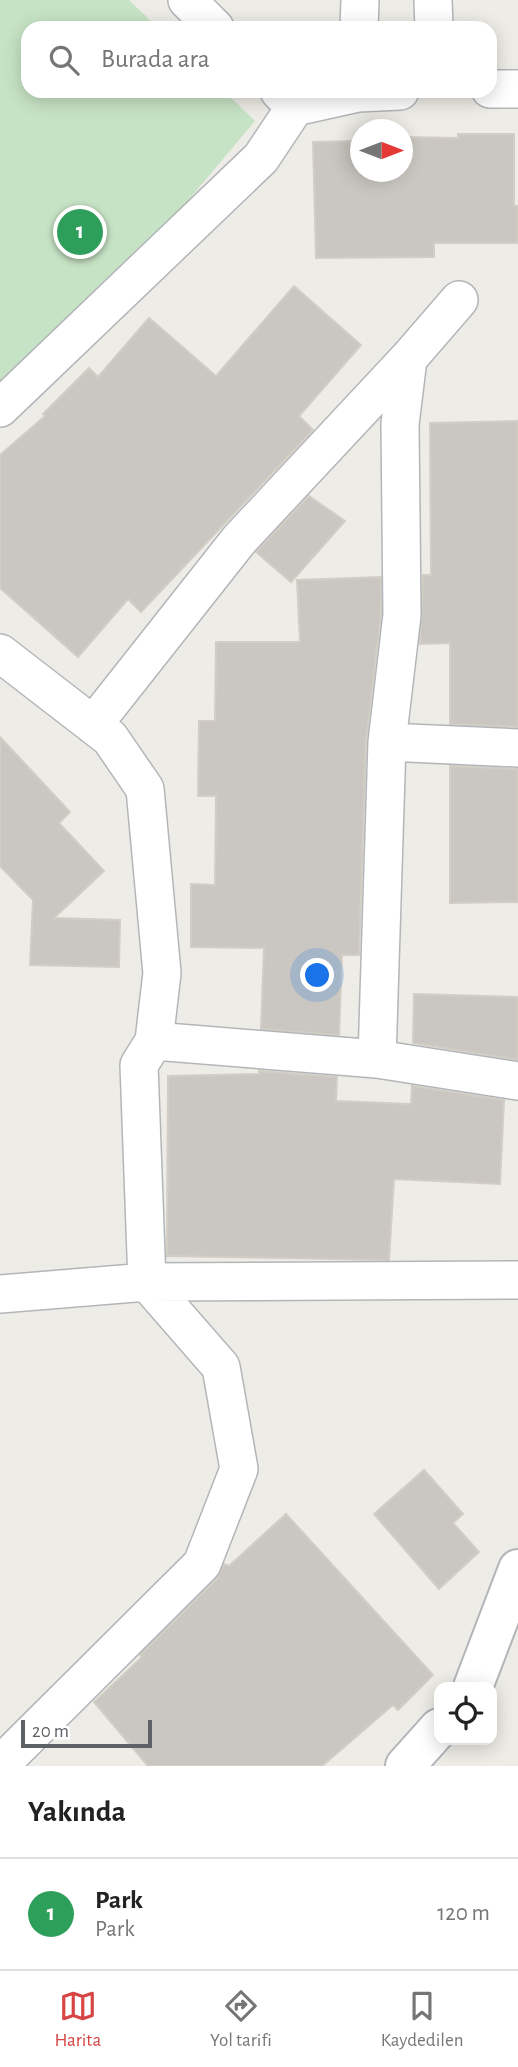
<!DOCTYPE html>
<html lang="tr">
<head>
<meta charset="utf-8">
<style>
  :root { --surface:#fff; --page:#f6f6f6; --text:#222; --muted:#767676; --line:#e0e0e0; --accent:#d74443 }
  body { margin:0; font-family:"Alegreya Sans",sans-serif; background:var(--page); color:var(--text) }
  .controls { position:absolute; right:21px; bottom:21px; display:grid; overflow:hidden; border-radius:14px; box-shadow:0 4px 18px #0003 }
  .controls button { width:63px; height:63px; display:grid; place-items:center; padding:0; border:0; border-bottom:2px solid var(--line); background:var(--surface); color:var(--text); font:35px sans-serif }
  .compass { position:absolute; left:350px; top:119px; width:63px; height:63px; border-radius:50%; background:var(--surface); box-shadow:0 4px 18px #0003; rotate:90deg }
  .scale { position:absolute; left:21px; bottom:18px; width:131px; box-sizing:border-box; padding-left:7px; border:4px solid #5e6165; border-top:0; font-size:19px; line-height:24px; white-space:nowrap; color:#5e6165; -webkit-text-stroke:5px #fff; paint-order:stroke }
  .you { position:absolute; left:318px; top:976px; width:24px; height:24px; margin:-18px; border:5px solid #fff; border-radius:50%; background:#1a73e8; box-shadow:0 0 0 10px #1a73e833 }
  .badge { display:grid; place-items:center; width:46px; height:46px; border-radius:50%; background:var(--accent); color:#fff; font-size:23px; font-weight:700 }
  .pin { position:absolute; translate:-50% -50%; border:4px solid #fff; box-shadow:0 2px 7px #0006 }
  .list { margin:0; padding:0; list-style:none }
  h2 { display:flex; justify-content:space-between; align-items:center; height:91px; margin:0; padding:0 28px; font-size:30px }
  h2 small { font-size:23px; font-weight:400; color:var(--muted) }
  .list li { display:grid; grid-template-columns:46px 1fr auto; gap:21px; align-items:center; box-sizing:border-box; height:112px; padding:0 28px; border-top:2px solid var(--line) }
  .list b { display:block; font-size:26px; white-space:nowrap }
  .list p { margin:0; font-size:23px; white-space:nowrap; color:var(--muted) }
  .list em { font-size:23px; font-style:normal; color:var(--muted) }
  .icon { flex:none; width:38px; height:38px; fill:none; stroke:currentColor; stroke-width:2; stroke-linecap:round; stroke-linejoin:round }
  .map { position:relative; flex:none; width:518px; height:1766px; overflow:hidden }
  .search { position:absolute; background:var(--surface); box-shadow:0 4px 18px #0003; left:21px; right:21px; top:21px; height:77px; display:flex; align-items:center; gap:18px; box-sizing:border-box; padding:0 24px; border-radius:21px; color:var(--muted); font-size:26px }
  .sheet { height:203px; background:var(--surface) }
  nav { display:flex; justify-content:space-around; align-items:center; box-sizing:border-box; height:98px; border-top:2px solid var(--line); background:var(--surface); font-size:19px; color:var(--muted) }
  nav a { display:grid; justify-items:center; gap:4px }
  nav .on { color:var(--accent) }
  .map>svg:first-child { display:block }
  .green { fill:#c7e3c5 }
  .building { fill:#cac7c2; stroke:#d2cdc5; stroke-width:2 }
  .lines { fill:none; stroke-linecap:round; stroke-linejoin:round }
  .street-casing { stroke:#b3b6b9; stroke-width:40 }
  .secondary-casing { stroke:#b2b5b9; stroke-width:42 }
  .street { stroke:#fff; stroke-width:37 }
  .secondary { stroke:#fff; stroke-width:38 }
</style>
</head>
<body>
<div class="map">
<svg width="518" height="1766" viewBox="0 0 518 1766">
  <rect width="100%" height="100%" fill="#eeece6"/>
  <path class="green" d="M 0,0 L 129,0 L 158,28 L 28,28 L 28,91 L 224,91 L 255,121 L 67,344 L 0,401 Z"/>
  <path class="building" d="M 458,134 L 514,134 L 514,206 L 518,206 L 518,243 L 434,243 L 434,257 L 316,258 L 313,142 L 360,141 L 360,172 L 402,172 L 402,137 L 458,138 Z
    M 294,286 L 361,345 L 299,416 L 313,430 L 141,612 L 128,599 L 78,657 L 0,588 L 0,455 L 45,416 L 43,414 L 89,368 L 98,377 L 149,318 L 216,376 Z
    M 518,421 L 518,727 L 450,724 L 450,643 L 420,644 L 423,575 L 431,575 L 430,423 Z
    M 309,496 L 345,521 L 291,582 L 256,552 Z
    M 381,577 L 381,614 L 366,741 L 359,955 L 342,955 L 339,1035 L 261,1029 L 264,948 L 191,947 L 191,884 L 215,885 L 216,796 L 198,796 L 199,721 L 215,721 L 216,642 L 300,642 L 297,580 Z
    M 0,737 L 70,812 L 59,823 L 104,871 L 54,918 L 120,920 L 119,967 L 30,965 L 33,900 L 0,866 Z
    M 450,766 L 518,769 L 518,902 L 450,903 Z
    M 414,994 L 518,997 L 518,1060 L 413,1043 Z
    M 259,1071 L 337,1077 L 336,1101 L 411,1104 L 412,1086 L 504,1100 L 500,1184 L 394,1179 L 389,1260 L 167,1256 L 168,1076 L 259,1074 Z
    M 424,1470 L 463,1514 L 453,1523 L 479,1552 L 439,1589 L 374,1514 Z
    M 286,1514 L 433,1675 L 398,1710 L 393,1705 L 322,1766 L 148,1766 L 94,1702 L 142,1657 L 140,1655 L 217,1579 L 224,1564 L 229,1566 Z"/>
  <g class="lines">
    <g class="street-casing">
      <path id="street" d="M 187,0 L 215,28
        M 433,0 L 434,28
        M 359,28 L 360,0
        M 490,89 L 518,89
        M 295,107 L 358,93 L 400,91
        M 0,408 L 261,158 L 295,107 L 279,91
        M 0,653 L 110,738 L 145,789 L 162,973 L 154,1041 L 139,1065 L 147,1282 L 0,1294
        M 93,725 L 239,540 L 408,359
        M 387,742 L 518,748
        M 154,1041 L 377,1059 L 518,1081
        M 377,1059 L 387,742 L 402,615 L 400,424 L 408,359 L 459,300
        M 147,1282 L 518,1280
        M 0,1765 L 202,1564 L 239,1469 L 221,1367 L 147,1282"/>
    </g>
    <g class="secondary-casing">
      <path id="secondary" d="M 473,1687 L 518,1569
        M 405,1766 L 439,1728"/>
    </g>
    <use href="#street" class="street"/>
    <use href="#secondary" class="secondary"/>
  </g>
</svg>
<div class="controls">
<button><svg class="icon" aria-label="locate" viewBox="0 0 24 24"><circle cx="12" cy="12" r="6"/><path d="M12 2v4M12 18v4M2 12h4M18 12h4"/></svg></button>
</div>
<svg class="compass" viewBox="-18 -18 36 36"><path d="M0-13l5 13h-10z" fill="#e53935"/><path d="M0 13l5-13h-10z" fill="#767676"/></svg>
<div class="scale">20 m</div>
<div class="you"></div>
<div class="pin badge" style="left:80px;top:232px;background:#2e9e5b">1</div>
<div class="search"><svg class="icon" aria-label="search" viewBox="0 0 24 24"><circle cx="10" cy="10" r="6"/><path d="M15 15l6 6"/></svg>Burada ara</div>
</div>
<section class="sheet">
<h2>Yakında<small></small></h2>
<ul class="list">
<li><span class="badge" style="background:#2e9e5b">1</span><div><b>Park</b><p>Park</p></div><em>120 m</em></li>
</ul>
</section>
<nav>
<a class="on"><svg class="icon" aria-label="map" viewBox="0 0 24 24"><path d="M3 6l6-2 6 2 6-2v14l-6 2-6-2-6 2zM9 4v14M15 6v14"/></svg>Harita</a>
<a><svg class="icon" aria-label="directions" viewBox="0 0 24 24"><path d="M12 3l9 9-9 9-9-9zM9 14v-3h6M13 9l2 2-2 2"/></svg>Yol tarifi</a>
<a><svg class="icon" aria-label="saved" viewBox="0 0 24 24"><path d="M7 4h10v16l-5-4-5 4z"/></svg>Kaydedilen</a>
</nav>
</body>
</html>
